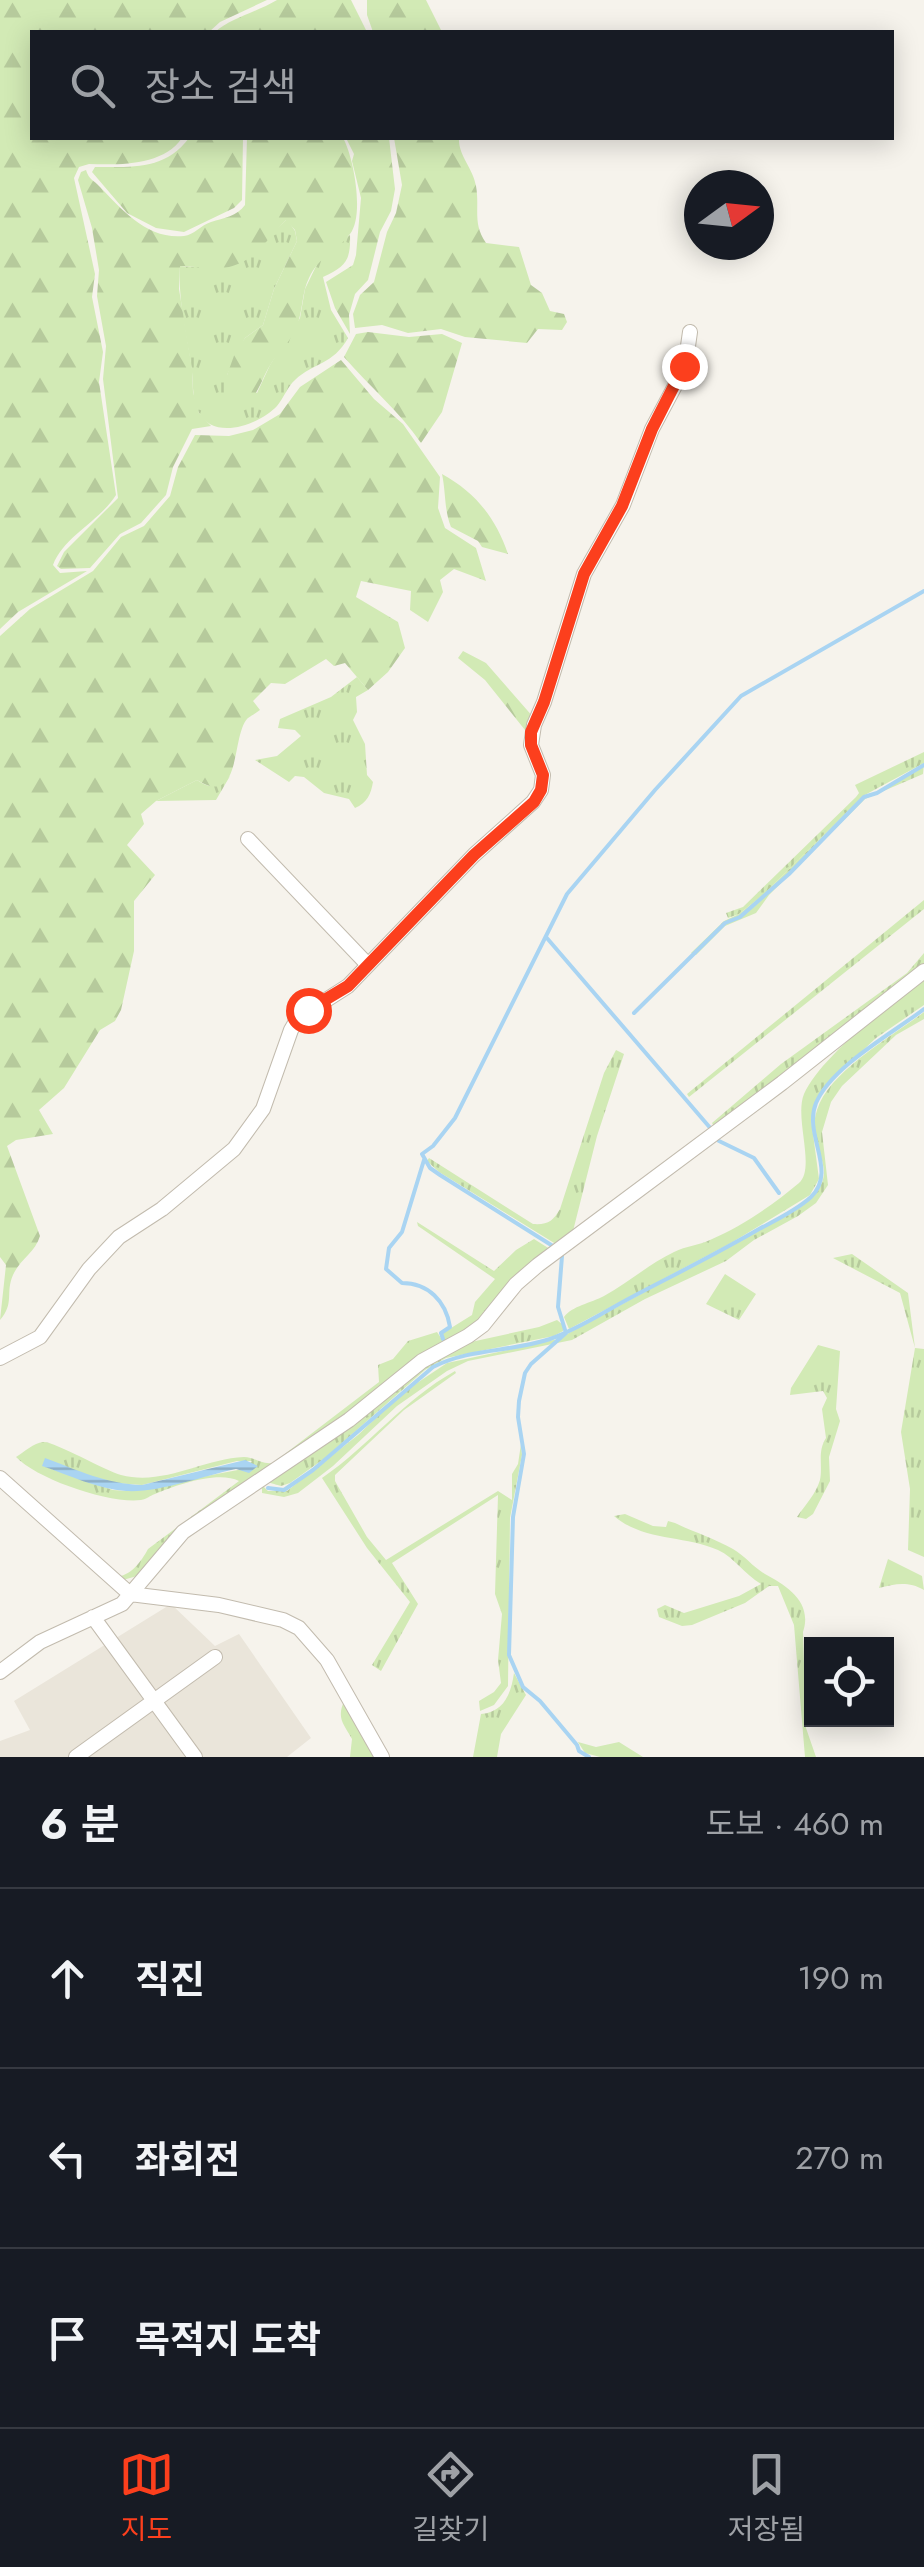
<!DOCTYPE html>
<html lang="ko">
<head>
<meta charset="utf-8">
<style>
  :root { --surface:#171b24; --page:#242831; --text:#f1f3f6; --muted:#9ea1a6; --line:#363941; --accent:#fc3f1d }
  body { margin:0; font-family:Jost,"Noto Sans KR",sans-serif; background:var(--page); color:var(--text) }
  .controls { position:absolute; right:30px; bottom:30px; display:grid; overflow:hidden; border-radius:0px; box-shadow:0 5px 25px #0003 }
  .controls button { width:90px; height:90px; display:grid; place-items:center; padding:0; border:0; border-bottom:2px solid var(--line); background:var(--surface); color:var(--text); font:50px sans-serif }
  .compass { position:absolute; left:684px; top:170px; width:90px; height:90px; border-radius:50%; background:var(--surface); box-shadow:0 5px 25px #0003; rotate:75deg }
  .stop { position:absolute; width:30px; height:30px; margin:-22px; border:8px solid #fc3f1d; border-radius:50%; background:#fff }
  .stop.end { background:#fc3f1d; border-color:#fff; box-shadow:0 2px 10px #0008 }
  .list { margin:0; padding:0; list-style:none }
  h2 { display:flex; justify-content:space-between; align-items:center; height:130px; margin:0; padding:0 40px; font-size:42px }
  h2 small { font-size:32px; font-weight:400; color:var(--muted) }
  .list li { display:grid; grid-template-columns:65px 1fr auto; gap:30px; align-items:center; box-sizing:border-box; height:180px; padding:0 40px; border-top:2px solid var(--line) }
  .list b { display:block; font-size:38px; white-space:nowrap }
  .list em { font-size:32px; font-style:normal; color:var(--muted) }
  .icon { flex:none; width:55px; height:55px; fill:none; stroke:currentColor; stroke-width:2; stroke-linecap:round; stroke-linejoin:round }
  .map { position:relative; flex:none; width:924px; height:1757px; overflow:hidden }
  .search { position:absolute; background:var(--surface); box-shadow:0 5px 25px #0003; left:30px; right:30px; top:30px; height:110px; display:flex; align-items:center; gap:25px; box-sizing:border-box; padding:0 35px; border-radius:0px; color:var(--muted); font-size:38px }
  .sheet { height:670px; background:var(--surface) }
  nav { display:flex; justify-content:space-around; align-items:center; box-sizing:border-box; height:140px; border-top:2px solid var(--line); background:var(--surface); font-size:28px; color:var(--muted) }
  nav a { display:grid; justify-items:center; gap:5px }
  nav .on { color:var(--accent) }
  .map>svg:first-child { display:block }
  .residential { fill:#eae5da }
  .grass { fill:url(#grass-tufts); fill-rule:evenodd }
  .forest { fill:url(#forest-firs) }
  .wetland { fill:url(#wetland-marsh) }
  .water { fill:url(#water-rules) }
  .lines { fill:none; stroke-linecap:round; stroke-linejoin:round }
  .stream { stroke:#a9d4f2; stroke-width:4 }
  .minor-casing { stroke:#c2bbae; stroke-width:16 }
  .minor { stroke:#fff; stroke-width:14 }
  .route { stroke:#fc3f1d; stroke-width:12 }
</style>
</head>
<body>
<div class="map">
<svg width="924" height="1757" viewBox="0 0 924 1757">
  <defs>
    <pattern id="grass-tufts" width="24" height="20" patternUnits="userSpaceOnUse" patternTransform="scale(2.5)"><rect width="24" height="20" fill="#d2eab5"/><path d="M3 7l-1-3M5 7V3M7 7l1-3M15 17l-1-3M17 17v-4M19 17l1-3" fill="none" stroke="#b6ca9c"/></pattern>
    <pattern id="forest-firs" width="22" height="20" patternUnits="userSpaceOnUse" patternTransform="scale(2.5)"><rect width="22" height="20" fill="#d2eab5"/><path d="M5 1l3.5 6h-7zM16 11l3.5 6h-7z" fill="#b6ca9c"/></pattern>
    <pattern id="wetland-marsh" width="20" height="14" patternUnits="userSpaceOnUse" patternTransform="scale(2.5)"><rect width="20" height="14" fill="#d2eab5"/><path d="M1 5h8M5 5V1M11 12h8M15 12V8" fill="none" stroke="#b6ca9c"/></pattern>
    <pattern id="water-rules" width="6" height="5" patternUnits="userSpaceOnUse" patternTransform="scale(2.5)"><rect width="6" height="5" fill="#a9d4f2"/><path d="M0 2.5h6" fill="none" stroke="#8caec5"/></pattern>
  </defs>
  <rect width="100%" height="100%" fill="#f6f3ec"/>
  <path class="residential" d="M 171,1604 L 215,1646 L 239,1634 L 311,1738 L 287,1757 L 0,1757 L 0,1741 L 30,1730 L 14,1701 Z"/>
  <path class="grass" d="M 287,219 L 295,231 L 297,241 L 274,289 L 263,325 L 245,338 L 227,375 L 257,393 L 270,365 L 300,318 L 305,289 L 319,260 L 350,235 C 351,261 345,267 323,277 L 331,310 L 348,338 C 333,365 314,362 295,380 C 287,387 284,398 277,406 C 259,425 213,442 198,411 C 191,396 194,380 191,365 C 186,332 178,300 180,266 C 245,270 242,262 287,219 Z
    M 357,677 L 368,690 L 356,697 L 357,712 L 353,720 L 365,744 L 367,775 L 373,782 C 371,794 367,803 355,808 L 349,799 L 324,793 L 304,777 L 295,776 L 289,782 L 255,760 L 277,756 L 301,736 L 295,730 L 278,728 L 280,719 L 331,697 Z
    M 924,752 L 924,763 L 863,796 L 763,895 L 739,914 L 728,918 L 726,913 L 743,907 L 856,797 L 859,793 L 855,785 Z
    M 230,776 L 216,800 L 156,801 L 197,780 C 212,790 217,787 230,776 Z
    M 924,900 L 924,909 L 689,1097 L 687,1094 Z
    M 924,953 L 924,966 L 715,1128 L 712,1123 L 781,1064 L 907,973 Z
    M 924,976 L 924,1005 L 876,1038 L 822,1089 L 811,1119 L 819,1179 L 810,1195 L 731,1243 L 569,1329 L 564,1317 C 572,1306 591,1303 604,1296 C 628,1283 649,1264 674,1252 C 686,1246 699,1245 710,1240 C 743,1226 774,1204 799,1183 C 816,1168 794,1118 804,1094 C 821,1056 891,1004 924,976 Z
    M 924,1012 L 924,1019 L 896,1035 L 842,1086 L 831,1102 L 822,1132 L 828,1185 L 816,1203 L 798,1216 L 754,1240 L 726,1261 L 645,1299 L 572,1340 L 468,1361 L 447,1371 L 397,1406 L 333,1466 L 298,1493 L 284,1497 L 262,1493 L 262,1485 L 268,1491 L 287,1491 L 358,1435 L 402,1393 L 447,1363 L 558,1339 L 801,1207 C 850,1169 803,1154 817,1110 C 829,1071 893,1036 924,1012 Z
    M 616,1050 L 624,1054 L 597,1136 L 572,1235 L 559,1246 L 439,1172 L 427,1161 L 429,1158 L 533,1224 C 548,1225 553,1221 560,1209 L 604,1073 Z
    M 417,1222 L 494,1271 L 516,1250 L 534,1239 L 553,1251 L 473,1327 L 357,1410 L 137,1576 L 123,1580 L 115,1577 C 131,1576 141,1562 148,1549 L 239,1481 C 219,1470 175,1485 155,1494 C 149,1496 147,1499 141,1500 C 109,1504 37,1479 16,1457 C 24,1452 34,1443 43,1442 C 52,1440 106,1471 121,1475 C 164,1486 202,1459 244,1457 C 255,1457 261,1465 273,1463 L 379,1382 L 378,1365 L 393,1359 L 408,1341 L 437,1332 L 443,1341 L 443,1333 L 472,1315 L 475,1302 L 495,1279 L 418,1226 ZM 237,1461 L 252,1461 L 243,1469 L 127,1491 L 113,1490 L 43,1466 L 114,1483 L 142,1485 Z
    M 852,1254 L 908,1293 L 915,1348 L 924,1349 L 924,1557 L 908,1550 L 910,1489 L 901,1432 L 915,1348 L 900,1293 L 833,1258 Z
    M 725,1274 L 756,1294 L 739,1320 L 706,1304 Z
    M 557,1320 L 563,1325 L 563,1331 L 554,1336 L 446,1358 L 425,1370 L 325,1458 L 290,1483 L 281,1486 L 267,1482 L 416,1370 L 471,1342 L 539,1327 Z
    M 818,1345 L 840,1351 L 836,1409 L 840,1421 L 829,1457 L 830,1481 L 813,1514 L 806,1519 L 797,1517 C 805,1505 816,1494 820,1480 C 823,1465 817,1452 826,1438 L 822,1409 L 827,1398 L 823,1391 L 790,1395 L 791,1388 Z
    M 455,1371 L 456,1373 L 404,1410 L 335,1475 L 335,1481 L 367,1537 L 386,1560 L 498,1491 L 512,1500 L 512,1474 L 518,1464 L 521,1444 L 522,1455 L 510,1518 L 508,1686 L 494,1705 L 480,1711 L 479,1701 L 494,1692 L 501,1683 L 498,1660 L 502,1614 L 495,1594 L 498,1495 L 392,1563 L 418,1604 L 381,1671 L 372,1665 L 410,1602 L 367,1548 L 322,1478 C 369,1446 403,1400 455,1371 Z
    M 625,1514 L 653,1526 L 666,1527 L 668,1521 L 675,1523 C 694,1532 715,1539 733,1549 C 745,1556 753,1567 765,1574 C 787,1586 813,1602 803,1632 L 806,1728 L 816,1757 L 805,1757 L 794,1625 L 778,1586 L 769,1586 L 745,1603 L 692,1625 L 682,1626 L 659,1617 L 657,1609 L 665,1605 L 684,1613 L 739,1596 L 761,1584 C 744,1574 735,1558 718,1550 C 683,1535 643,1541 614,1516 Z
    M 888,1559 L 922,1576 L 924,1590 C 908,1581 895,1584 879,1588 Z
    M 514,1673 L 526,1695 L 501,1734 L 497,1757 L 473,1757 L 481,1714 C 504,1712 511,1694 514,1673 Z
    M 345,1699 L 378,1757 L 350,1757 L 352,1739 C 343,1723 336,1718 345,1699 Z
    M 578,1742 L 596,1747 L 619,1742 L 643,1757 L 600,1757 L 585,1753 Z"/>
  <path class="forest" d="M 0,0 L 267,0 L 220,22 L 209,32 L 32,32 L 32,138 L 182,138 C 163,166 119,165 89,164 L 79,167 L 74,178 L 95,274 L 92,297 L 103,352 L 99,382 L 116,495 C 99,522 64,536 53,565 L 60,573 L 87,571 L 18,612 L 0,629 Z
    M 277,0 L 351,0 L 367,32 L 215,32 C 231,18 257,12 277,0 Z
    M 367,0 L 426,0 L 442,32 L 373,32 L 367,15 Z
    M 189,138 L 243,138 L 242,200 L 234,208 L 184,232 L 156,228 L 127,213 L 92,172 L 95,167 C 133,167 165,170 189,138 Z
    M 247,138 L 343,138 C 353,155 365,215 350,234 C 338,250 318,257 309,278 C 302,292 303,308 298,323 C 293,341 278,351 269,367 C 262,379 259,391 250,401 L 224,402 L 227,375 L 235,353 L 245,338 L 263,325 L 274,289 L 297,241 L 295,230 L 286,220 C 269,237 255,261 229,267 C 214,271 195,266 180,266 L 179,289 L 192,369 L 193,392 L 199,413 L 211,426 L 192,429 L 173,467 L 166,495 L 141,523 L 120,534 L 90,568 L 61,569 L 57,566 L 64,552 L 118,498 L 103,379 L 106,346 L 97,296 L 99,270 L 92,228 L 78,180 L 81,172 L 86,170 C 89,180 94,180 100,187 C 122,210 148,240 184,236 C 194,235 201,225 211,222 C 224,218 237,216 245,205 Z
    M 346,138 L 389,138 L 395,189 L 391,211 L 380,232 L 368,280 L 355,294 L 349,315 L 350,334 L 335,308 L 326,282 L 353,265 L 356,255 L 361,198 L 352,161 L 354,154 Z
    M 394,138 L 459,138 C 458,155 473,168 476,186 C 480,208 472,223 486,243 L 519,247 L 531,285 L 542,293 L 550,311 L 564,314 L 567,322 L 562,330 L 538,329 L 527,343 L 465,337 L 441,329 L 408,333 L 382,325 L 355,328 L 353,314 L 360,295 L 374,282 L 387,232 L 396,213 L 402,185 Z
    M 368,332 L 409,337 L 442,334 L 462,343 L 442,412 L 421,443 C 401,413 369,386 344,357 L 356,334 Z
    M 341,360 L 374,399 L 403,424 L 440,477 L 438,508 L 445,528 L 476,548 L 486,581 L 454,569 L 440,580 L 443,592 L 428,622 L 410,610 L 411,591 L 361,581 L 356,597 L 398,622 L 405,648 L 388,672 L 368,690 L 345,663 L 334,666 L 326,659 L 285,684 L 271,683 L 253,701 L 260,710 C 259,711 248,718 247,719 C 231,738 242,808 197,780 L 156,801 L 141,814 L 144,824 L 127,845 L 155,875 L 134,901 L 134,951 L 121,1010 L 115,1021 L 100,1030 L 64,1088 L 39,1110 L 53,1134 L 16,1140 L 7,1146 L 40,1236 C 35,1253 20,1259 13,1275 C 5,1293 15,1303 0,1320 L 6,1265 L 0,1257 L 0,636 L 30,609 L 93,571 L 121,537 L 144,526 L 170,496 L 178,467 L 195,435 L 229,436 L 253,430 L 280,414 L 300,387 Z
    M 442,474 C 475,492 496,518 508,554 L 482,547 L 478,541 L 451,527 C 444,509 446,493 442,474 Z
    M 463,651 L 486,663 L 534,718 L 529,735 L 485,680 L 458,658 Z"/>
  <path class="wetland" d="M 924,763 L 923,774 L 865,799 L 769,895 L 756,913 L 725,926 L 696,955 L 691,953 L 724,921 L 739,914 L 763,895 L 863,796 L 876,792 Z"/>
  <path class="water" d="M 45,1458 C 77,1470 107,1484 142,1485 L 245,1460 L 258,1466 L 249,1473 L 236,1469 C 203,1476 158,1493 126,1491 C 97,1489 69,1475 42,1466 Z"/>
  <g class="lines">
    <path class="stream" d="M 546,937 L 712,1130
      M 634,1013 L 725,923 L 740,917 L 789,874 L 864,797 L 877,793 L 924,765
      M 719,1141 L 754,1158 L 779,1193
      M 424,1160 L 402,1232 L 389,1248 L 386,1269 L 402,1283 C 428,1283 446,1301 450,1327 L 441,1333 L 443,1339
      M 556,1248 L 440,1175 L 430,1168 L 422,1154 L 433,1146 L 455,1118 L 567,894 L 655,790 L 741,696 L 924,591
      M 562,1256 L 558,1307 L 566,1333 L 531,1364 L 525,1373 L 519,1401 L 518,1417 L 524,1454 L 513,1517 L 509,1655 L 523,1687 L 540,1701 L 577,1745 L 579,1751 L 589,1757
      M 268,1488 L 284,1490 L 313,1470 L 433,1367 C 470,1348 511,1352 550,1339 C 579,1329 605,1311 632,1297 C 674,1275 718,1253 759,1229 C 776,1220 797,1210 811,1197 C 838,1171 803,1135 816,1103 C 832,1066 893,1033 924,1009"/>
    <g class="minor-casing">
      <path id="minor" d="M 248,839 L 368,965
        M 0,1358 L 40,1337 L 89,1269 L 119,1237 L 162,1209 L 234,1149 L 263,1109 L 291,1030 L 298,1018 L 348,986 L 474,855 L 533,802 L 541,790 L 543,775 L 531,745 L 534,725 L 544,702 L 584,574 L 623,505 L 652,429 L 685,367 L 690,332
        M 0,1478 L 130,1594 L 219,1605 L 283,1620 L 299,1628 L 327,1660 L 382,1757
        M 93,1617 L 195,1757
        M 0,1672 L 40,1642 L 122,1604 L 183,1532 L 349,1420 L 422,1361 L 468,1336 L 483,1325 L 516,1284 L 538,1265 L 782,1083 L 924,971
        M 76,1757 L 215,1657"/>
    </g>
    <use href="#minor" class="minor"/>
  </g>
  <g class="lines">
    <path class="route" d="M 308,1010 L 348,986 L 474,855 L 534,802 L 541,790 L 543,775 L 531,745 L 531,732 L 544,702 L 584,574 L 622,506 L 652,429 L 684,366"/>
  </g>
</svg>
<div class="controls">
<button><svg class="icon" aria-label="locate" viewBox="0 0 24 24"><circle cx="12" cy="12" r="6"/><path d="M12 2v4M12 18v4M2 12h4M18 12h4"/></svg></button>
</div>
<svg class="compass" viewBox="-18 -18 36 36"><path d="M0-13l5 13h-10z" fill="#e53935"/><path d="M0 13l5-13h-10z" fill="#9ea1a6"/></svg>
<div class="stop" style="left:308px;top:1010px"></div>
<div class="stop end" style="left:684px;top:366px"></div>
<div class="search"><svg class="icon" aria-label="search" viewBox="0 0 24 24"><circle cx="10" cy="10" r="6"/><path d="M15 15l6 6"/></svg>장소 검색</div>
</div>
<section class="sheet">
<h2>6 분<small>도보 · 460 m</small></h2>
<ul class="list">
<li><svg class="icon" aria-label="ahead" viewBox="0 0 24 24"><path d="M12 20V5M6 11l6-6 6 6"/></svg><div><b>직진</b></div><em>190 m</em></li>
<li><svg class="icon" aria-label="left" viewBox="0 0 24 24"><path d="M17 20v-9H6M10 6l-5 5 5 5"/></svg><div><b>좌회전</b></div><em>270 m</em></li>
<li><svg class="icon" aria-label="arrive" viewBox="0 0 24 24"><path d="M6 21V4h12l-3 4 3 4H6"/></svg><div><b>목적지 도착</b></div></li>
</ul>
</section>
<nav>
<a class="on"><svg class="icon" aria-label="map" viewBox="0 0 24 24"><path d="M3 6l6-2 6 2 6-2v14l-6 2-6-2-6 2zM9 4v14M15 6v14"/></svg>지도</a>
<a><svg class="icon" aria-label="directions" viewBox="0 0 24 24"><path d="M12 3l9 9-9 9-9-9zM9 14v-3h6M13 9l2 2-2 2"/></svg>길찾기</a>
<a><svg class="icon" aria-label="saved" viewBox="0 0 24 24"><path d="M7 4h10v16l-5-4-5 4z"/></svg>저장됨</a>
</nav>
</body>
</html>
